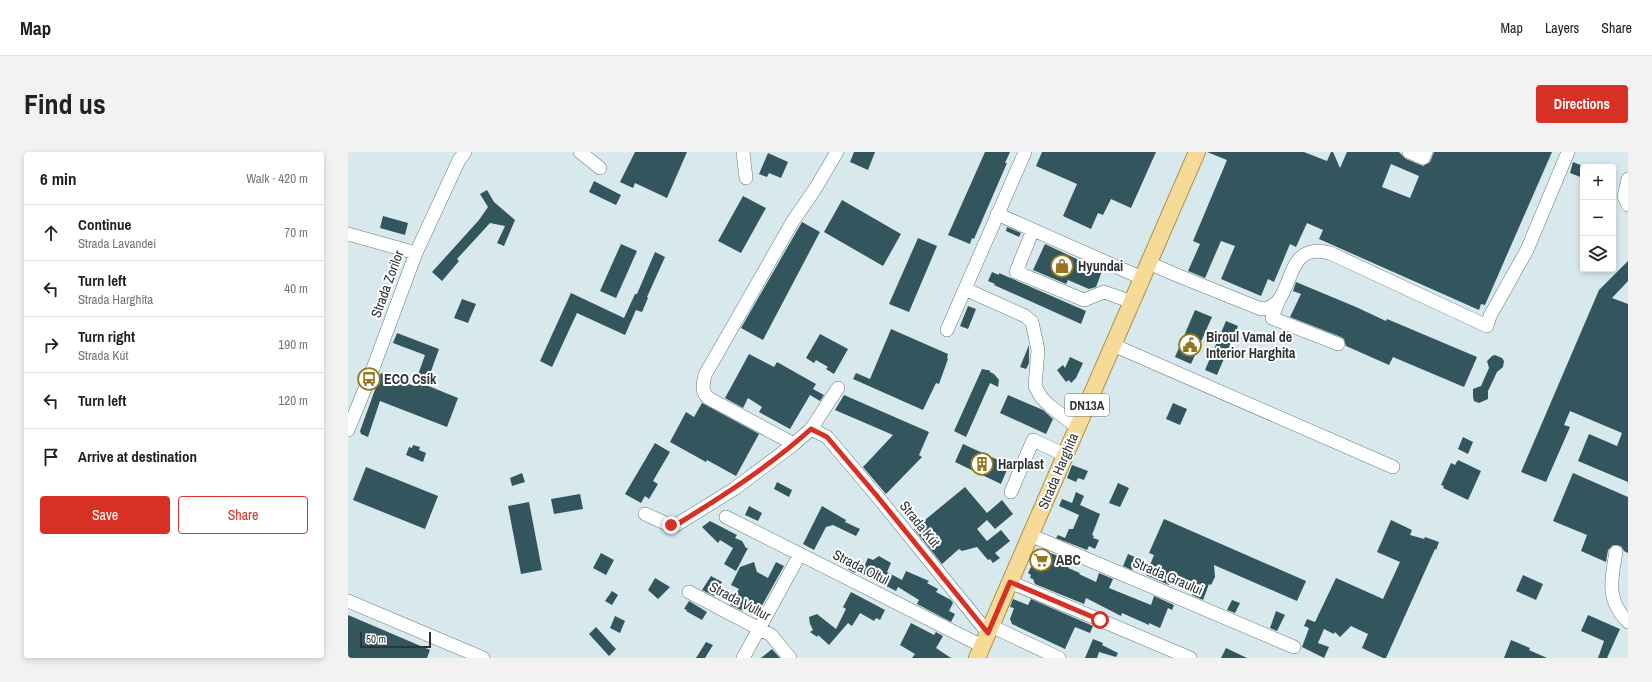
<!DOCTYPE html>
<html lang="en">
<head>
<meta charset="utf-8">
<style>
  :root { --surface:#fff; --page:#f2f2f2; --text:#202124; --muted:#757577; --line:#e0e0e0; --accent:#d93025 }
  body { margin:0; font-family:"Archivo Narrow",sans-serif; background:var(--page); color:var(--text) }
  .controls { position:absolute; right:12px; top:12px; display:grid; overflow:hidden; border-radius:4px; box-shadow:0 2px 6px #0003 }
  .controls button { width:36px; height:36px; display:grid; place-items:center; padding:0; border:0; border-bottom:1px solid var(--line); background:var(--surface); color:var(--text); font:20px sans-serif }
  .scale { position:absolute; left:12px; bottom:10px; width:71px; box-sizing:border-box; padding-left:4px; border:2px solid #2e3436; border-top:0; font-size:11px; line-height:14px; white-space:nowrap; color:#2e3436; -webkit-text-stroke:3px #fff; paint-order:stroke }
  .stop { position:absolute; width:12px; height:12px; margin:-9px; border:3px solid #d93025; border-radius:50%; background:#fff }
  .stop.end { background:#d93025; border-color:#fff; box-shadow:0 1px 4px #0008 }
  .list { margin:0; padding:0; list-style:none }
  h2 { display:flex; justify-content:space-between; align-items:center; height:52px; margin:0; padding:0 16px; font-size:17px }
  h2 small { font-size:13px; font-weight:400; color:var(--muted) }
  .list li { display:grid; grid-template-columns:26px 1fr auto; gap:12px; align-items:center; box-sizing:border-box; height:56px; padding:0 16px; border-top:1px solid var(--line) }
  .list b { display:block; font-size:15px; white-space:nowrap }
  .list p { margin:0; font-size:13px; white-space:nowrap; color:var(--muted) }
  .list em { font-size:13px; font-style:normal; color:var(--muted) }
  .actions { display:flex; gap:8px; padding:12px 16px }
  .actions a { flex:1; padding:9px 0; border:1px solid var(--accent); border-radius:4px; text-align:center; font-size:14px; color:var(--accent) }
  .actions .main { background:var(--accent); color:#fff }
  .icon { flex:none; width:22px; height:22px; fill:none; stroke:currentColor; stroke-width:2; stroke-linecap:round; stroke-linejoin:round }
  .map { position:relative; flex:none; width:1280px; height:506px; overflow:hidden; border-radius:4px }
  header { display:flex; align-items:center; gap:24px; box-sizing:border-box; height:56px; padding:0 20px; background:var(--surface); border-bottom:1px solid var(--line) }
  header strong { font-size:19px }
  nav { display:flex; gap:22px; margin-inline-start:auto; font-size:14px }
  .intro { display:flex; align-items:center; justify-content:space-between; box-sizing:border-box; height:96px; padding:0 24px }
  h1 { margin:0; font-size:28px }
  .button { padding:10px 18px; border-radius:4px; background:var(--accent); color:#fff; font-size:14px; font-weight:700 }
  main { display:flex; gap:24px; padding:0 24px }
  aside { flex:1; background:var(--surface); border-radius:4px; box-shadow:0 2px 6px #0003 }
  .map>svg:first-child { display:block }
  .building { fill:#32555e; fill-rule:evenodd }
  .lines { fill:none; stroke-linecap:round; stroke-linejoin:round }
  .minor-casing { stroke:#69787c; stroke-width:14 }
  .major-casing { stroke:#ab9148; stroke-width:18 }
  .minor { stroke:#fff; stroke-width:13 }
  .major { stroke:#f5db97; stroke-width:16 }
  .route { stroke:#d93025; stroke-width:5 }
  .labels { text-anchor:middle; stroke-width:4; stroke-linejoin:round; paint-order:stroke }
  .shield { fill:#fff; stroke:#6d7172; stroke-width:1 }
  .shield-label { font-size:13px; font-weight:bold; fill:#2e3436 }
  .poi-label { font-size:14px; font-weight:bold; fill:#2e3436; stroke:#fff; text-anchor:start }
  .street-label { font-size:14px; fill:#2e3436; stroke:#fff }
</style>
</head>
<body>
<header>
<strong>Map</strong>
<nav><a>Map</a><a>Layers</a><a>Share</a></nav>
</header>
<div class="intro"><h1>Find us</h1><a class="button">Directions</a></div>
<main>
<aside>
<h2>6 min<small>Walk · 420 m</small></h2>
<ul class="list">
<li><svg class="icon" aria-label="ahead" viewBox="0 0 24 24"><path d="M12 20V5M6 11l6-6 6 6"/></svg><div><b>Continue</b><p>Strada Lavandei</p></div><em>70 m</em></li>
<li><svg class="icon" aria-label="left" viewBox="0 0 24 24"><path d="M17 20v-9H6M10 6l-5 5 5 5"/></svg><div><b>Turn left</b><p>Strada Harghita</p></div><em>40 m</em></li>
<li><svg class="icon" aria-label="right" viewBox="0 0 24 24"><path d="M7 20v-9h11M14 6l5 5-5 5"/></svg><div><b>Turn right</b><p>Strada Kút</p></div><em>190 m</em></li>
<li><svg class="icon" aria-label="left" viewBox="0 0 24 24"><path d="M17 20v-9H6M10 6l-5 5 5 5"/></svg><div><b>Turn left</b></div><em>120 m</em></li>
<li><svg class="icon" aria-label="arrive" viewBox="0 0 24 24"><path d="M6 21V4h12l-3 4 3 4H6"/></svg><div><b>Arrive at destination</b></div></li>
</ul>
<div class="actions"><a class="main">Save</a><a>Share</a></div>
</aside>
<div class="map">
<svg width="1280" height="506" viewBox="0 0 1280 506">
  <rect width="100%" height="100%" fill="#d8e9ed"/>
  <path class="building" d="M 287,0 L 339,0 L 319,46 L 287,31 L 285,36 L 272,30 Z
    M 506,0 L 527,0 L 520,18 L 502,10 Z
    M 637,0 L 662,0 L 657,11 L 659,11 L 626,87 L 624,86 L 622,92 L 600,83 Z
    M 694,0 L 808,0 L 783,56 L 763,47 L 755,63 L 750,61 L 743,77 L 715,64 L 729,32 L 688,14 Z
    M 859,0 L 956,0 L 979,9 L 983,0 L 985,0 L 992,16 L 999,0 L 1051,0 L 1058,7 L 1075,14 L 1082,10 L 1086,0 L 1204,0 L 1137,153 L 1133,152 L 1131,158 L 971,87 L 975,78 L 959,71 L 948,95 L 942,92 L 926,130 L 920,127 L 913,144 L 873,127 L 887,94 L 873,89 L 857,126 L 840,119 L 852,92 L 845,89 L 879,8 ZM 1043,12 L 1071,24 L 1062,46 L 1034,35 Z
    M 420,1 L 440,10 L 433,26 L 421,21 L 419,25 L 411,22 Z
    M 1225,10 L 1235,14 L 1235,26 L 1222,21 Z
    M 246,29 L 273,43 L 268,53 L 241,40 Z
    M 139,38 L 146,50 L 167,68 L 156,94 L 149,91 L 157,74 L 142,71 L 109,107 L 111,109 L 94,129 L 84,120 L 131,68 L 140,55 L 132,42 Z
    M 395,44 L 418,56 L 393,101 L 370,89 Z
    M 494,48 L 553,82 L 535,114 L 476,80 Z
    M 35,64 L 60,71 L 57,83 L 32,76 Z
    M 454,70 L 472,80 L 415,188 L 393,176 Z
    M 659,75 L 673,81 L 671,85 L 658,79 Z
    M 570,86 L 589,94 L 561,160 L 541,152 Z
    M 273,92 L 289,99 L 268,146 L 252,139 Z
    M 697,92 L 754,119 L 748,135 L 741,137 L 720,128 L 718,132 L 685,118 Z
    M 307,100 L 317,105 L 299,145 L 300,146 L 294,160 L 288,158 L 277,183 L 229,161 L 204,215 L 192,209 L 223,141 L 276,166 L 287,142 L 289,142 Z
    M 1280,109 L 1280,129 L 1264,146 L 1280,152 L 1280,330 L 1230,309 L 1241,282 L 1269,294 L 1274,281 L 1222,259 L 1216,273 L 1222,275 L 1198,330 L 1173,320 L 1251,138 Z
    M 644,120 L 651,123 L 651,121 L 738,159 L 733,172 L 646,133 L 647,132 L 640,129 Z
    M 948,130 L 1008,155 L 1038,169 L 1039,167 L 1129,205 L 1116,235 L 1045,205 L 1041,213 L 998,194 L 996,187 L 993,185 L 942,165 L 953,142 L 945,139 Z
    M 114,147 L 128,152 L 120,171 L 106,166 Z
    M 620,154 L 628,157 L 620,177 L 612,174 Z
    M 847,158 L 864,165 L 843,212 L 827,205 Z
    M 878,169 L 890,174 L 869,223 L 857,218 Z
    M 543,177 L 600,202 L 599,206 L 600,207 L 591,232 L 588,231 L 575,258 L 505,227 L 508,221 L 522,227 Z
    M 49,181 L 91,197 L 78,233 L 110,246 L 99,275 L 32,249 L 20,285 L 13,282 L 12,279 L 33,221 L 66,234 L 77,203 L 45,191 Z
    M 472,182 L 500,197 L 486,222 L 478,217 L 480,215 L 468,208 L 466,211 L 458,206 Z
    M 681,193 L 681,211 L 678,217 L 672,215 Z
    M 401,202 L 426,215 L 429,210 L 468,232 L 465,237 L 476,243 L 472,249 L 462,243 L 442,277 L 411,260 L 414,255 L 400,246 L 395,256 L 377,246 Z
    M 1147,203 L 1154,206 L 1156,209 L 1155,215 L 1149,220 L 1140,239 L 1140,247 L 1131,251 L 1126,249 L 1125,245 L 1125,237 L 1133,234 L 1141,216 L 1139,209 L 1144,204 Z
    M 722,205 L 735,211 L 728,226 L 723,231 L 721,228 L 718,230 L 709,218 L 715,213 L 717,216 Z
    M 634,217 L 639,218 L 641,218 L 642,220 L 646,222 L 651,228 L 650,235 L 642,231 L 618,285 L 606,279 Z
    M 496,243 L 581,280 L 571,303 L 574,305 L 538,342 L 515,315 L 545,283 L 487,258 Z
    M 660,243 L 695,258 L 705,267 L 698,282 L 652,261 Z
    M 354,251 L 411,282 L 388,324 L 359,308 L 358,310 L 322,290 L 338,260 L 346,265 Z
    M 825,251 L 839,257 L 832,273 L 818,267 Z
    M 1115,285 L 1125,290 L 1120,302 L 1110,297 Z
    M 307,291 L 322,300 L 305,329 L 310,332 L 301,347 L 297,344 L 293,351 L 277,342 Z
    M 615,292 L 661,313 L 653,332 L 607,310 Z
    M 65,293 L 72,295 L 71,298 L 78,301 L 75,310 L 58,303 L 61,295 L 64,296 Z
    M 1110,308 L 1133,319 L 1120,348 L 1095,336 L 1096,334 L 1093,333 L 1103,311 L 1107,313 Z
    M 724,313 L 740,319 L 736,328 L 730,326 L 728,330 L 719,326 Z
    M 18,315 L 90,344 L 77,377 L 5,348 Z
    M 174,321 L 177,330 L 164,334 L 162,326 Z
    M 1225,321 L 1280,345 L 1280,401 L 1276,399 L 1273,394 L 1265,393 L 1260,398 L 1258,410 L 1233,399 L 1239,383 L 1205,369 Z
    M 429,330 L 444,338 L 441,345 L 426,337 Z
    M 770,331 L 781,336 L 772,355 L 761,351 Z
    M 617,335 L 639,361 L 654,348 L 665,362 L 647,377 L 639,368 L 629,377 L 639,389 L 653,378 L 662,389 L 647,401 L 652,406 L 645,411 L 642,407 L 640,408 L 629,395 L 614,399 L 611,397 L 594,412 L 566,377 Z
    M 728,340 L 736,344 L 732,353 L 752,362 L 744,383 L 746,384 L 745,386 L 751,388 L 747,397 L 741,394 L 739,398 L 708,386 L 710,383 L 717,386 L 721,377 L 725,377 L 731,363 L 711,354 L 714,347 L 724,351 Z
    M 232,342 L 235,357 L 206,362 L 203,347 Z
    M 181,350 L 194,418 L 173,422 L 160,354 Z
    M 401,354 L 414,361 L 410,369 L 397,363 Z
    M 474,354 L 498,368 L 497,370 L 512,377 L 508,384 L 485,373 L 478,375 L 466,398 L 455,392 Z
    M 816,367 L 958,429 L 949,449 L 866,413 L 867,425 L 863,433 L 861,432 L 855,448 L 844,443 L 846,437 L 824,427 L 821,433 L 798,423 L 806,403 L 801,401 Z
    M 1043,368 L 1064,378 L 1062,383 L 1076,387 L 1077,385 L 1091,390 L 1088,398 L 1087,397 L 1038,506 L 1035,506 L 1014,496 L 1020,482 L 1003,474 L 992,485 L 987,480 L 986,482 L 976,477 L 970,491 L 981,495 L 976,506 L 954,495 L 961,476 L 956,474 L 959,467 L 967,470 L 988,426 L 1035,447 L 1052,410 L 1029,400 Z
    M 362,369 L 389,383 L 387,386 L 394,389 L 398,396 L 400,396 L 388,419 L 376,412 L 385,396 L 372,388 L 370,391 L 354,375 Z
    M 692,397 L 723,409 L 720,416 L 732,421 L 731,422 L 748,430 L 751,421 L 765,427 L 761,436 L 803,453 L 806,444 L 826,453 L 824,458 L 820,456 L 812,476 L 801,471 L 801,473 L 774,461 L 773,464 L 738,446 L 736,452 L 687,432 L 685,427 L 682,426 L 683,423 L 680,421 Z
    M 253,401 L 266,408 L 258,423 L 245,416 Z
    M 780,402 L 789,406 L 784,418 L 775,414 Z
    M 531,404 L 543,411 L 539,420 L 554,428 L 558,419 L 581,429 L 579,431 L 590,437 L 588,440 L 603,448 L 605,451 L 601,459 L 607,462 L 603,470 L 569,452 L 571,448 L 550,435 L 548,439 L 513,421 L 520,406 L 525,408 Z
    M 406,410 L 409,420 L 420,426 L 428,410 L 436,414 L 412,457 L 400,451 L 395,459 L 382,453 L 391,437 L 383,433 L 392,415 Z
    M 503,410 L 511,413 L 507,421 L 500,417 Z
    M 1175,423 L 1195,432 L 1188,448 L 1168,439 Z
    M 363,424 L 374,430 L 366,444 L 354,438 Z
    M 307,426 L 322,435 L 310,447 L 300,438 Z
    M 264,439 L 270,443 L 264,453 L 257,449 Z
    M 503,440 L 537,458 L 532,468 L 528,466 L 526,469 L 512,461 L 504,474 L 500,471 L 481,493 L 470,483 L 469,485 L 462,480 L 465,478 L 462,472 L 461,465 L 469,462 L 488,477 L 498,457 L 495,455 Z
    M 665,447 L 680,453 L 683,447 L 745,474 L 742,481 L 727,475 L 717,497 L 664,472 L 662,467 L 666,456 L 662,455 Z
    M 884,448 L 892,451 L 887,461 L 879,458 Z
    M 341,449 L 359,460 L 354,468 L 338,459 L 339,458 L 336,457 Z
    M 928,459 L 937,463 L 929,479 L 922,476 Z
    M 0,463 L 82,498 L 79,506 L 0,506 Z
    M 1240,463 L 1272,477 L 1259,506 L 1250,506 L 1256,489 L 1233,479 Z
    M 267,464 L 277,469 L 272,481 L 262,476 Z
    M 563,471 L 586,483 L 588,480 L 595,484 L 588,496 L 603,506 L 564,506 L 567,502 L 552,493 Z
    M 248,475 L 268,497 L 261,504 L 241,482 Z
    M 745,487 L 755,491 L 754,493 L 770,501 L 768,505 L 751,500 L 749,506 L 737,506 Z
    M 1163,488 L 1182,496 L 1181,498 L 1199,506 L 1156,506 Z
    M 358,490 L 365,493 L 357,506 L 348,506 Z
    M 878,496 L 899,506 L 873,506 Z
    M 424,497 L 432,506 L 413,506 Z"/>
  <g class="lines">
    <g class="minor-casing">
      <path id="minor" d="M 232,0 L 252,16
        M 395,0 L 398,26
        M 1061,0 L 1075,6 L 1078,0
        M 1280,27 L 1276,44 L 1280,53
        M 649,62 L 794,126
        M 685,78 L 668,120 L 736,148 L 756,140 L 784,150
        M 0,82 L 68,101
        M 801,111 L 826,122 L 913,157 C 950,156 931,87 982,101 L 1139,174 L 1142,164 L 1179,98 L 1220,0
        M 617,137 L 677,164 L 684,170 L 690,198 L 687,234 L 693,245 L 702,254 L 729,275
        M 931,148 L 924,166 L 990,192
        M 599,178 L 677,0
        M 765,193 L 1045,315
        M 463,277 L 479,285 L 529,344 L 640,481
        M 0,278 L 21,227 L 68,101 L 111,8 L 117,0
        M 446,292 L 360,246 C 353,239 355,232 357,223 L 445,69 L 467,37 L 489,0
        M 663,340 L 685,288 L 717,303
        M 297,362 L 317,371 L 328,373 L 386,337 L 446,292 L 463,277 L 490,236
        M 378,365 L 634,494
        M 682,383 L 946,495
        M 1268,400 C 1263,428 1258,448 1280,470
        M 662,430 L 842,506
        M 341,440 L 423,483 L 442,506
        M 0,449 L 135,506
        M 643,474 L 711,506
        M 395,506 L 452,402"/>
    </g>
    <g class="major-casing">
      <path id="major" d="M 629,506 L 849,0"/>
    </g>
    <use href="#minor" class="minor"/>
    <use href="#major" class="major"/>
  </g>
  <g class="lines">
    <path class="route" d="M 323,373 L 328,373 C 375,344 422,314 463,277 L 479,285 L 529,344 L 640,481 L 662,430 L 752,468"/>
  </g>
  <defs>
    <g id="shop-ring" transform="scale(1.15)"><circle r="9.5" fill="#fff" stroke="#96761e" stroke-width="1.5"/><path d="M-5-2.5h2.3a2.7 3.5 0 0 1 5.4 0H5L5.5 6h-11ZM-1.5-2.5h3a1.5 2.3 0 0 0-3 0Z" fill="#96761e"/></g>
    <g id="civic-ring" transform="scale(1.15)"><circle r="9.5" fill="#fff" stroke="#96761e" stroke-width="1.5"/><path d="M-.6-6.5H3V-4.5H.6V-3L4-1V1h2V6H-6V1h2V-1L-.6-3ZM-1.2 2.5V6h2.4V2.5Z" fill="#96761e"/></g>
    <g id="bus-ring" transform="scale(1.15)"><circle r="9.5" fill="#fff" stroke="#96761e" stroke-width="1.5"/><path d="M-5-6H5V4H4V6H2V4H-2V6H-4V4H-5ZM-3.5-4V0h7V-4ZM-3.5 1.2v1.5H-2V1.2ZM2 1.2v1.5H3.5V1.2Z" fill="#96761e"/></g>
    <g id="building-ring" transform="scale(1.15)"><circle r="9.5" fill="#fff" stroke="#96761e" stroke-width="1.5"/><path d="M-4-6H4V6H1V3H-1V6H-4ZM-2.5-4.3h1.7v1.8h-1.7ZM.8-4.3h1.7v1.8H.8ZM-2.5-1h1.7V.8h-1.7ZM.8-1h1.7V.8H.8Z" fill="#96761e"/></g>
    <g id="supermarket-ring" transform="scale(1.15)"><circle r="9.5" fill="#fff" stroke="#96761e" stroke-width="1.5"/><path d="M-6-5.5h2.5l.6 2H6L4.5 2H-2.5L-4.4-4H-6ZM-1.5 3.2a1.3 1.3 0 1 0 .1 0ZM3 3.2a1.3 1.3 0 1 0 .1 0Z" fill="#96761e"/></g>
  </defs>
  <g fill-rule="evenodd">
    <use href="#shop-ring" x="714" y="114"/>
    <use href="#civic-ring" x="842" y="193"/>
    <use href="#bus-ring" x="21" y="227"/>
    <use href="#building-ring" x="634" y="312"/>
    <use href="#supermarket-ring" x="693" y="408"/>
  </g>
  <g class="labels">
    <rect class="shield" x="717" y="242" width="44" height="22" rx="3"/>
    <g class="shield-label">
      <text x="739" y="258">DN13A</text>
    </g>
    <g class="poi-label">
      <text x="730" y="119">Hyundai</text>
      <text x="858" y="190">Biroul Vamal de<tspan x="858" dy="16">Interior Harghita</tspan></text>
      <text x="36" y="232">ECO Csík</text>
      <text x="650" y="317">Harplast</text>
      <text x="708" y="413">ABC</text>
    </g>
    <g class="street-label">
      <text transform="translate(39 132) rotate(-70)" y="5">Strada Zorilor</text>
      <text transform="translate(710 319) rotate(-67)" y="5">Strada Harghita</text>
      <text transform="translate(572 372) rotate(51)" y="5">Strada Kút</text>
      <text transform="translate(513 415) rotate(27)" y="5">Strada Oltul</text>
      <text transform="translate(820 424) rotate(23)" y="5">Strada Graului</text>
      <text transform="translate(392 449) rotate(28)" y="5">Strada Vultur</text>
    </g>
  </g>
</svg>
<div class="controls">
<button>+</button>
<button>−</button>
<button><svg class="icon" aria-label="layers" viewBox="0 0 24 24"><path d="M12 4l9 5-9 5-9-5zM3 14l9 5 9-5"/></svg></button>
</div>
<div class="scale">50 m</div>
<div class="stop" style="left:752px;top:468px"></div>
<div class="stop end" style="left:323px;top:373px"></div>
</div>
</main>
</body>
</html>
